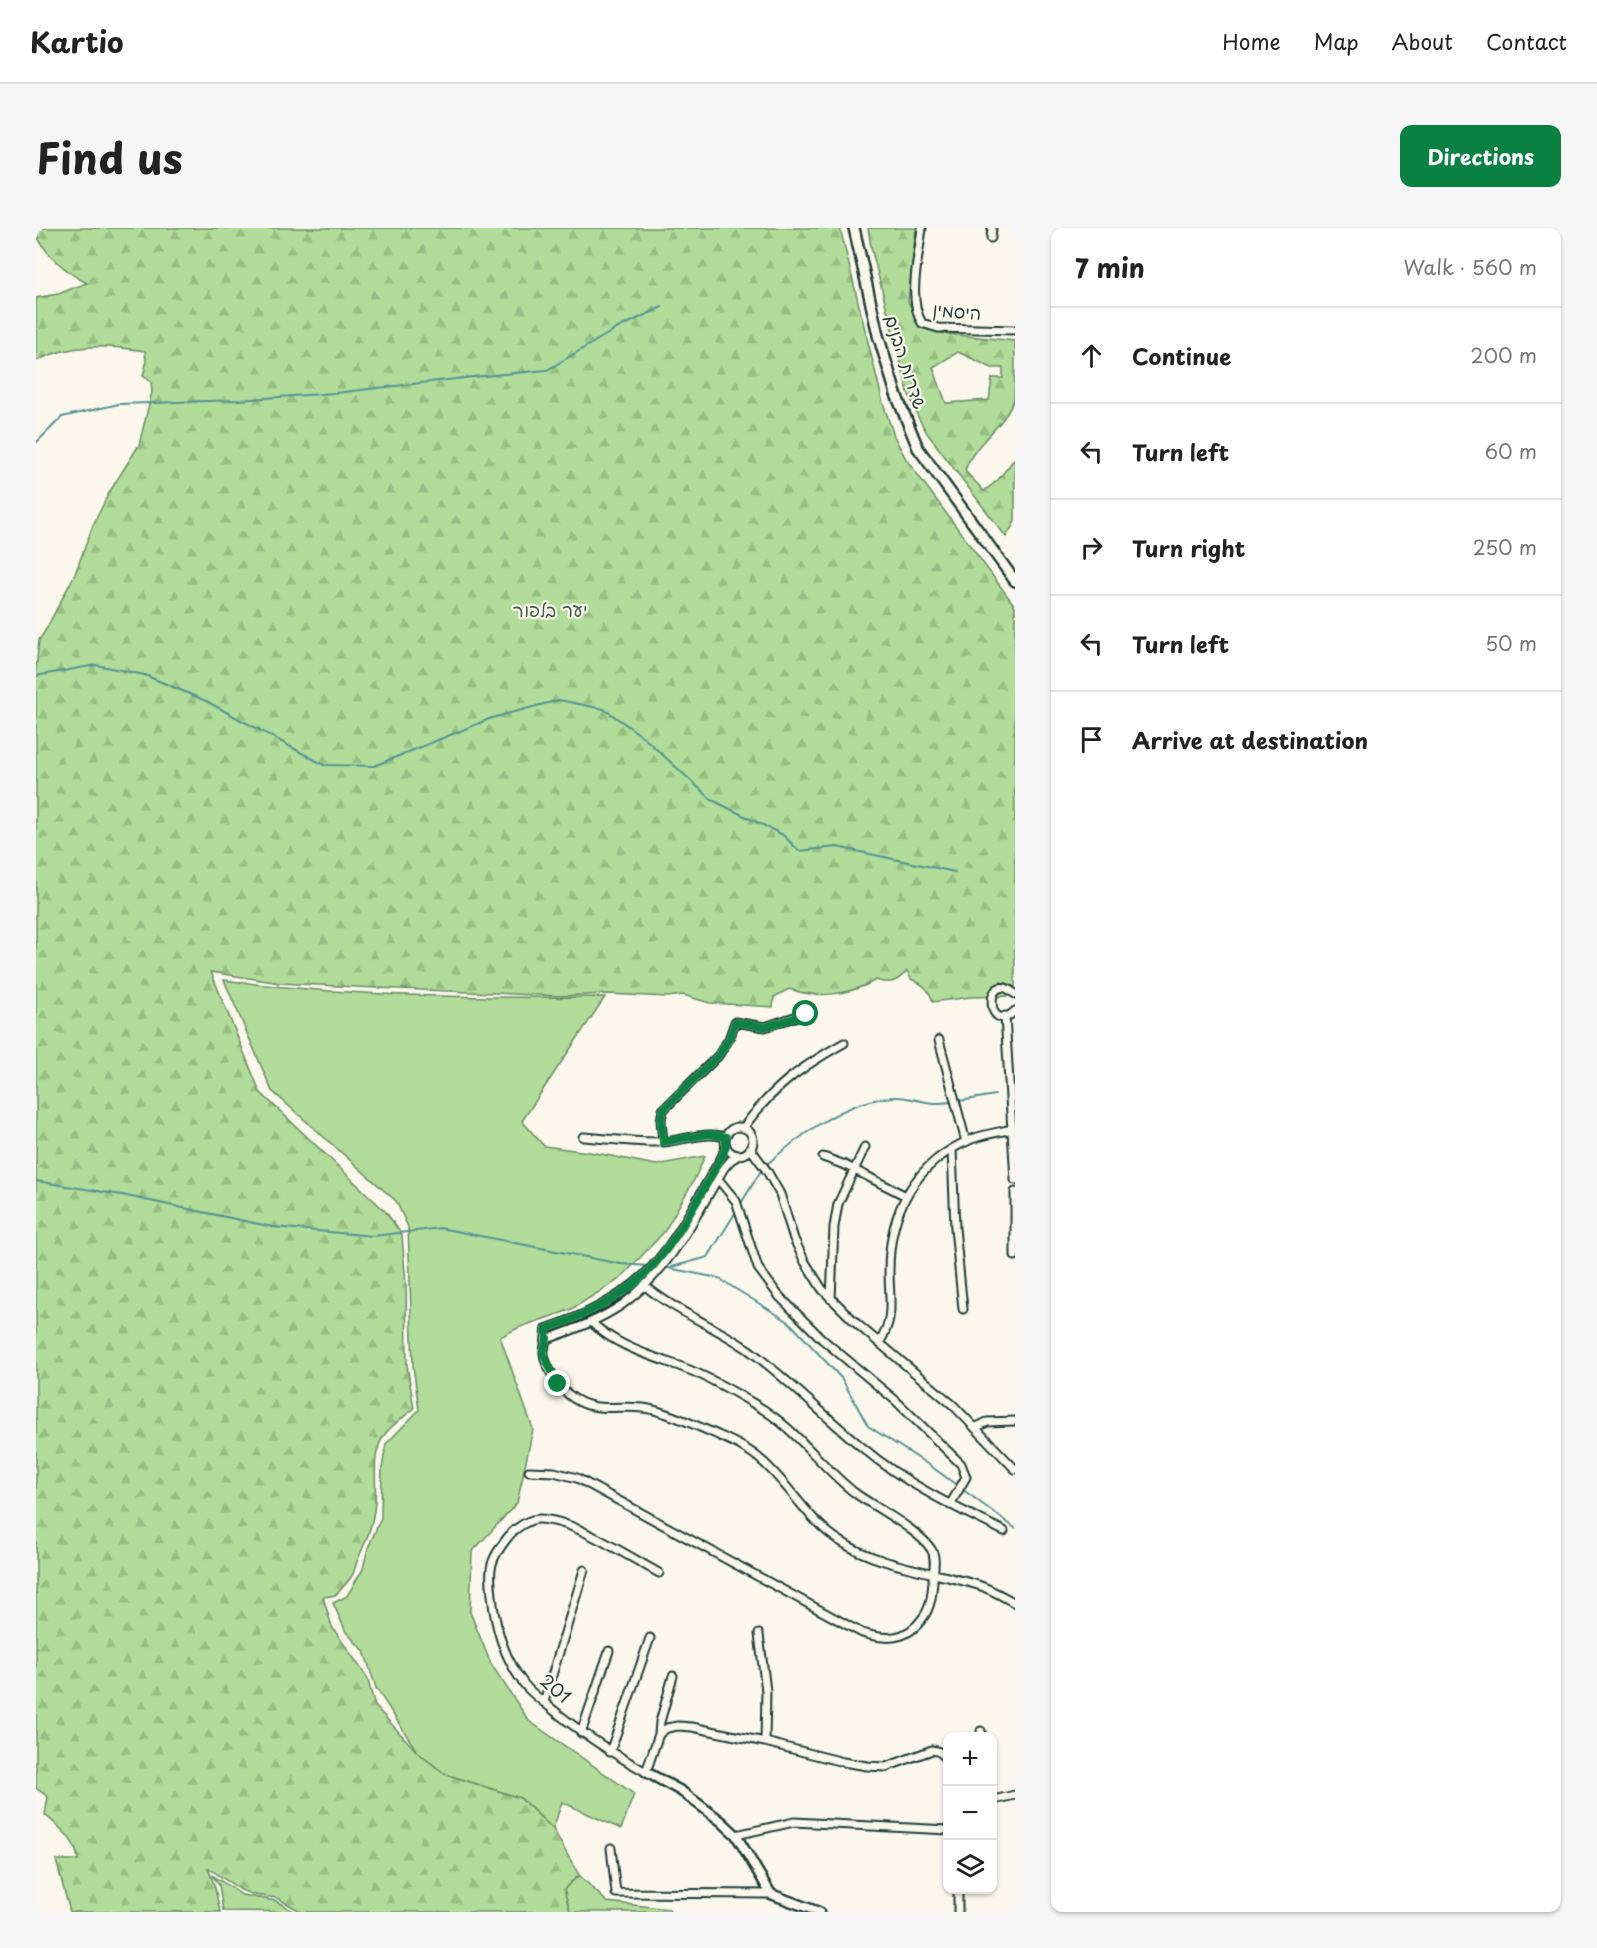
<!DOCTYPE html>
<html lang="en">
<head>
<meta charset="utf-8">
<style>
  :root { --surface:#fff; --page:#f6f6f6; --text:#222; --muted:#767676; --line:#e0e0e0; --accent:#0b8043 }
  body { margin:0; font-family:"Playpen Sans","Playpen Sans Hebrew",sans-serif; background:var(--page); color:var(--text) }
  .controls { position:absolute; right:18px; bottom:18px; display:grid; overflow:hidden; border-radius:12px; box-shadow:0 2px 4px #0004 }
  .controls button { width:54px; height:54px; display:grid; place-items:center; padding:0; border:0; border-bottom:2px solid var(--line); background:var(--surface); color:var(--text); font:30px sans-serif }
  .stop { position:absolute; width:18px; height:18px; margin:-14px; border:4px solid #0b8043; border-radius:50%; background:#fff }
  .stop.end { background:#0b8043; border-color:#fff; box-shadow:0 2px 6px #0008 }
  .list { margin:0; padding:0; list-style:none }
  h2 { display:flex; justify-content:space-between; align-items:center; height:78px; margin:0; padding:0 24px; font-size:26px }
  h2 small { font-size:20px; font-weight:400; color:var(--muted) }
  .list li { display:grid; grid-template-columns:39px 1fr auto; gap:18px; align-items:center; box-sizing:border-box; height:96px; padding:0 24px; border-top:2px solid var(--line) }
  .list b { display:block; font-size:22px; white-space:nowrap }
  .list em { font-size:20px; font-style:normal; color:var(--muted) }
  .icon { flex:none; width:33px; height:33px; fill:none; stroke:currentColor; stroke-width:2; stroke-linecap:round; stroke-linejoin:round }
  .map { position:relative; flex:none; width:979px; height:1684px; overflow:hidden; border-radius:12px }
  header { display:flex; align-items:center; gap:36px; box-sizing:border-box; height:84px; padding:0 30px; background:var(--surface); border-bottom:2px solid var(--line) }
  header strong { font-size:28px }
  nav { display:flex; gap:33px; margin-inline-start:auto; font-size:21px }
  .intro { display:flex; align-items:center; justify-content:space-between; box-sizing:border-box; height:144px; padding:0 36px }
  h1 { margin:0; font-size:42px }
  .button { padding:15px 27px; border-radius:12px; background:var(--accent); color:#fff; font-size:21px; font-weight:700 }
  main { display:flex; gap:36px; padding:0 36px }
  aside { flex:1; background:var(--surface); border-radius:12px; box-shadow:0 2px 4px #0004 }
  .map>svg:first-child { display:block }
  .grass { fill:#b1dc99; stroke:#688c66; stroke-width:1.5 }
  .forest { fill:url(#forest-firs); stroke:#688c66; stroke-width:1.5; fill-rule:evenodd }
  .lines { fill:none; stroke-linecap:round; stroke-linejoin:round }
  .stream { stroke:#569294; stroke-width:2 }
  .minor-casing { stroke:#1f3d34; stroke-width:11 }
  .tertiary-casing { stroke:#1f3d34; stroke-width:13 }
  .secondary-casing { stroke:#1f3d34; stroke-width:14 }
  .minor { stroke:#fbf7ec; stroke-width:7 }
  .tertiary { stroke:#fbf7ec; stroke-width:8 }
  .secondary { stroke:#fbf7ec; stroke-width:9 }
  .route { stroke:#0b8043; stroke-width:8 }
  .labels { text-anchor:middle; stroke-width:4.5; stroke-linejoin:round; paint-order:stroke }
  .street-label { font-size:18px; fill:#1f3d34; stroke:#fbf7ec }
  .park-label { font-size:18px; fill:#3c5d48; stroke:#fbf7ec }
</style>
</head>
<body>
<header>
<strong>Kartio</strong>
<nav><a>Home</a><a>Map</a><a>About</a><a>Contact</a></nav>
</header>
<div class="intro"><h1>Find us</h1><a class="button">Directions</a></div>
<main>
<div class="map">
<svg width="979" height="1684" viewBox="0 0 979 1684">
  <defs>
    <pattern id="forest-firs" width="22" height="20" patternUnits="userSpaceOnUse" patternTransform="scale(1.5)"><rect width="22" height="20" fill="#b1dc99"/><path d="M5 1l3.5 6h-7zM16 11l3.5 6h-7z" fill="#98be84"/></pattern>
  </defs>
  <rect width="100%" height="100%" fill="#fbf7ec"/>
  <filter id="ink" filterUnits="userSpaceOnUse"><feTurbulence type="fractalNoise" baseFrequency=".0167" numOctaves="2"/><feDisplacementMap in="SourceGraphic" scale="12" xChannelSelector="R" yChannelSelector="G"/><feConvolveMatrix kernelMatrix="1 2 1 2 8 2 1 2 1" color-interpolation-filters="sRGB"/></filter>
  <g filter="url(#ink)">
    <path class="grass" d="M 188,752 C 314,769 442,770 569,769 L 486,893 L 508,918 L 560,925 L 620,937 L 669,928 L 658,952 L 628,1004 L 584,1051 L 534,1082 L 484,1099 L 464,1109 L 497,1201 L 481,1275 L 436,1324 L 434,1384 L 455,1436 L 493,1493 L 598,1566 L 585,1601 L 526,1574 L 517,1601 L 484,1570 L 409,1546 L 382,1525 L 340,1460 L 328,1423 L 310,1404 L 297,1375 L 311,1368 L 327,1341 L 332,1320 L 345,1290 L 346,1241 L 350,1216 L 383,1182 L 377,1137 L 372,999 L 360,973 L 236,863 Z
      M 176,1647 L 206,1667 L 240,1673 L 259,1684 L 187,1683 L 183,1657 Z
      M 543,1647 L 571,1674 L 633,1681 L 634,1684 L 534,1684 L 528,1661 Z"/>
    <path class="forest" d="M 0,0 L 804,0 L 847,175 L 858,208 L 870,231 L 979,378 L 979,768 L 934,769 L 897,774 C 893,761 887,756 875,751 L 871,743 C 861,754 854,757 840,752 C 814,767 781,771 753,761 L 738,769 L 737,779 L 674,775 L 647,767 L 631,769 L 572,766 L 525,768 L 341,760 L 244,755 L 175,744 L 224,864 L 350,984 L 366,1007 L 370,1057 L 371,1137 L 378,1181 C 368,1189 354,1197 347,1209 C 335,1228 341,1253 339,1274 C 337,1297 331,1311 322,1331 C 319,1337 319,1344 315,1349 C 311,1355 305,1361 300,1367 L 287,1369 L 296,1399 L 331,1449 L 339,1478 L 382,1525 L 409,1546 L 484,1570 L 517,1601 L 543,1647 L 528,1661 L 534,1684 L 266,1684 L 241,1670 L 218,1667 L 205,1662 L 172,1640 L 179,1660 L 184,1684 L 34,1684 L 20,1632 L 42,1632 C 40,1611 24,1600 9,1587 L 12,1569 L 0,1560 L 0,441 L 3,412 L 9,403 L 39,346 L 57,297 L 74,263 L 103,217 L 116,164 L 115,154 L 107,148 L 110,136 L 109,123 C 71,117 36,115 0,133 L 0,70 L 22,66 L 51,55 C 34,47 0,20 0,0 Z
      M 832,0 L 880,0 L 872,73 L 885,100 L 913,106 L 979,113 C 979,127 979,157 978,170 C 970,199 937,214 929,243 L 948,263 L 962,252 L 979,230 L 979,294 L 970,309 L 891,205 L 882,189 L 872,164 L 835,19 ZM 922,124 L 956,140 L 967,140 L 967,150 L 956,150 L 953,172 L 910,175 L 897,139 Z"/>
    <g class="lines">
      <path class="stream" d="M 0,215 L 26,189 L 83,176 L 202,172 L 299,165 L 437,149 L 511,142 L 580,101 L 626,79
        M 0,448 L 60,437 L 109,447 L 170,473 L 288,537 L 338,538 L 456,490 L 523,472 L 568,481 L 606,508 L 676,572 L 747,607 L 763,623 L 801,619 L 919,644
        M 730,937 C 766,906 809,872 858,869 C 872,868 886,875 899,875 C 919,875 939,870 959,867
        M 0,953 L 86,967 L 237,999 L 338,1008 L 404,1000 L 585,1036 L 612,1038
        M 704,977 L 726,941
        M 627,1039 L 682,1050 L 753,1094 L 806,1151 L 832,1198 L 896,1239 L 979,1300
        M 636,1039 L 672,1029 L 701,982"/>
      <g class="minor-casing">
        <path id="minor" d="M 886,0 C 883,29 871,70 886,95 L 902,100 L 979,102
          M 955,10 L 956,0
          M 979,766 C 948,738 949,811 979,783
          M 969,788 L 979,952
          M 903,812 L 930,914
          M689 913a14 14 0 1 1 28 0a14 14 0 1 1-28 0Z
          M 707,900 C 737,859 765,839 808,815
          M 547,909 C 574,911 601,915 628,914 C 650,912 668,903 689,909
          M 627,914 L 625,892 L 627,882 L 682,828 L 693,811 L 699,794 L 729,799 L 770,785
          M 690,918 L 686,929 C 661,969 641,1016 607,1048 C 580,1073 545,1089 510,1101 C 511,1109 509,1115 508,1123 C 507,1136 522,1158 532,1166 C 560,1190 587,1173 618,1182 C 640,1188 662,1198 682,1207 C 697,1214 713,1221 725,1232 C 754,1257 771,1292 804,1313 C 844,1339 897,1343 942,1357 C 955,1361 968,1369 979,1375
          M 714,920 L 731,943 L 744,966 L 758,1011 L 769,1034 L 786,1061 L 821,1096 L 917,1177 L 979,1241
          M 916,921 L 919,1000 L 927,1081
          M 787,929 L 809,937 L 870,968
          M 682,951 L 700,973 L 722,1040 L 743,1068 L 786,1111 L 859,1172 L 925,1236 L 930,1249 L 914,1277
          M 979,964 L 979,1028
          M 608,1057 C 640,1084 679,1098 713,1122 C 753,1152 788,1188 827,1220 C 868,1255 920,1280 968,1303
          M 795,1071 L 798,999 L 802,976 L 829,919
          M 511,1111 C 537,1102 564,1092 587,1076 C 634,1042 659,989 688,940 L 695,932 L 703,927
          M 844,1114 C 859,1088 853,1071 853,1043 C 853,983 879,934 936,911 C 949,906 963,904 977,901
          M 939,1200 L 951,1194 L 979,1193
          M 493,1243 L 518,1244 L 541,1250 L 826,1405 C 850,1412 870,1413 886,1391 C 895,1380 896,1366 897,1353 C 897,1343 901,1330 895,1321 C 883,1302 838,1279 819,1265 C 784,1238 759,1199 720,1177 C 700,1165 678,1152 656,1143 C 621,1129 583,1121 555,1094
          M 623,1345 C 593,1329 537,1291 503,1291 C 493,1291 479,1300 472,1309 C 466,1317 459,1325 456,1336 C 453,1346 455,1357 456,1367 C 459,1400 468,1430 488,1456 C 495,1465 506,1473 515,1480 C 545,1505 576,1525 610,1544 L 623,1506 L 624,1494 L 637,1448
          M 723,1406 L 730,1463 L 729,1514
          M 508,1474 L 548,1342
          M 945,1503 L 946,1508
          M 545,1505 L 573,1423
          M 623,1506 L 631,1500 L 642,1498 L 656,1499 L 729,1514 L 807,1534 L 831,1538 L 850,1539 L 896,1522 C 906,1523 909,1528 912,1538
          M 574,1524 L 614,1410
          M 957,1572 L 979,1567
          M 700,1607 L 758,1594 L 912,1602
          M 575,1620 L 580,1665 L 735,1666
          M 922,1662 L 922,1684"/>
      </g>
      <g class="tertiary-casing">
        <path id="tertiary" d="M 610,1544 L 645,1563 L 685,1593 L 700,1607 L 735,1666 L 783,1684"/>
      </g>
      <g class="secondary-casing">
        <path id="secondary" d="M 818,0 L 842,107 L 860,166 L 882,220 L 979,353"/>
      </g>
      <use href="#minor" class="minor"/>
      <use href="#tertiary" class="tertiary"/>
      <use href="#secondary" class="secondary"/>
    </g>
  </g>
  <g class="lines" filter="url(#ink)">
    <path class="route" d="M 522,1156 L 507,1125 L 511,1111 L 510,1101 C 545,1089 580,1073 607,1048 C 641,1016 662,969 686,929 L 690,918 L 690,909 L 673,906 L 627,914 L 625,892 L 627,882 L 682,828 L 693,811 L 699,794 L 729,799 L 770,786"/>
  </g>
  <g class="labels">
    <g class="street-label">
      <text transform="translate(921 84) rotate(5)" y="6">היסמין</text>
      <text transform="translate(869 134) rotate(72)" y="6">שדרות הבנים</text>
      <text transform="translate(519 1461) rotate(41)" y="6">201</text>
    </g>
    <g class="park-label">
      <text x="514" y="389">יער בלפור</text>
    </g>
  </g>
</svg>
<div class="controls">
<button>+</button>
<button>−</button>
<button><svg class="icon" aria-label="layers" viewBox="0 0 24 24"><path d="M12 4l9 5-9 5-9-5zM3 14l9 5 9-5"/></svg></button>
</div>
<div class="stop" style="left:770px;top:786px"></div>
<div class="stop end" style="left:522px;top:1156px"></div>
</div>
<aside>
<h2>7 min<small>Walk · 560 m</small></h2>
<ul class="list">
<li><svg class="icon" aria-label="ahead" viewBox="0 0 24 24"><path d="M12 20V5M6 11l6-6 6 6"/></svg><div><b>Continue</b></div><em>200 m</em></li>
<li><svg class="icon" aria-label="left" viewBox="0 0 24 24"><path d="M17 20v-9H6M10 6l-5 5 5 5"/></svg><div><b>Turn left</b></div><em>60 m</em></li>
<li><svg class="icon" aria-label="right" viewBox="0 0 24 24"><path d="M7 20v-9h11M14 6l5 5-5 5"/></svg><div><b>Turn right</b></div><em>250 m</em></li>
<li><svg class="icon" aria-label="left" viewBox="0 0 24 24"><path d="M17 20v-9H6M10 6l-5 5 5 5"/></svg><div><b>Turn left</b></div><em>50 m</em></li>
<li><svg class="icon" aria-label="arrive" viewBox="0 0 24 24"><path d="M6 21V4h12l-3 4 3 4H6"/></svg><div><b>Arrive at destination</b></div></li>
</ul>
</aside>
</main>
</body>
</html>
